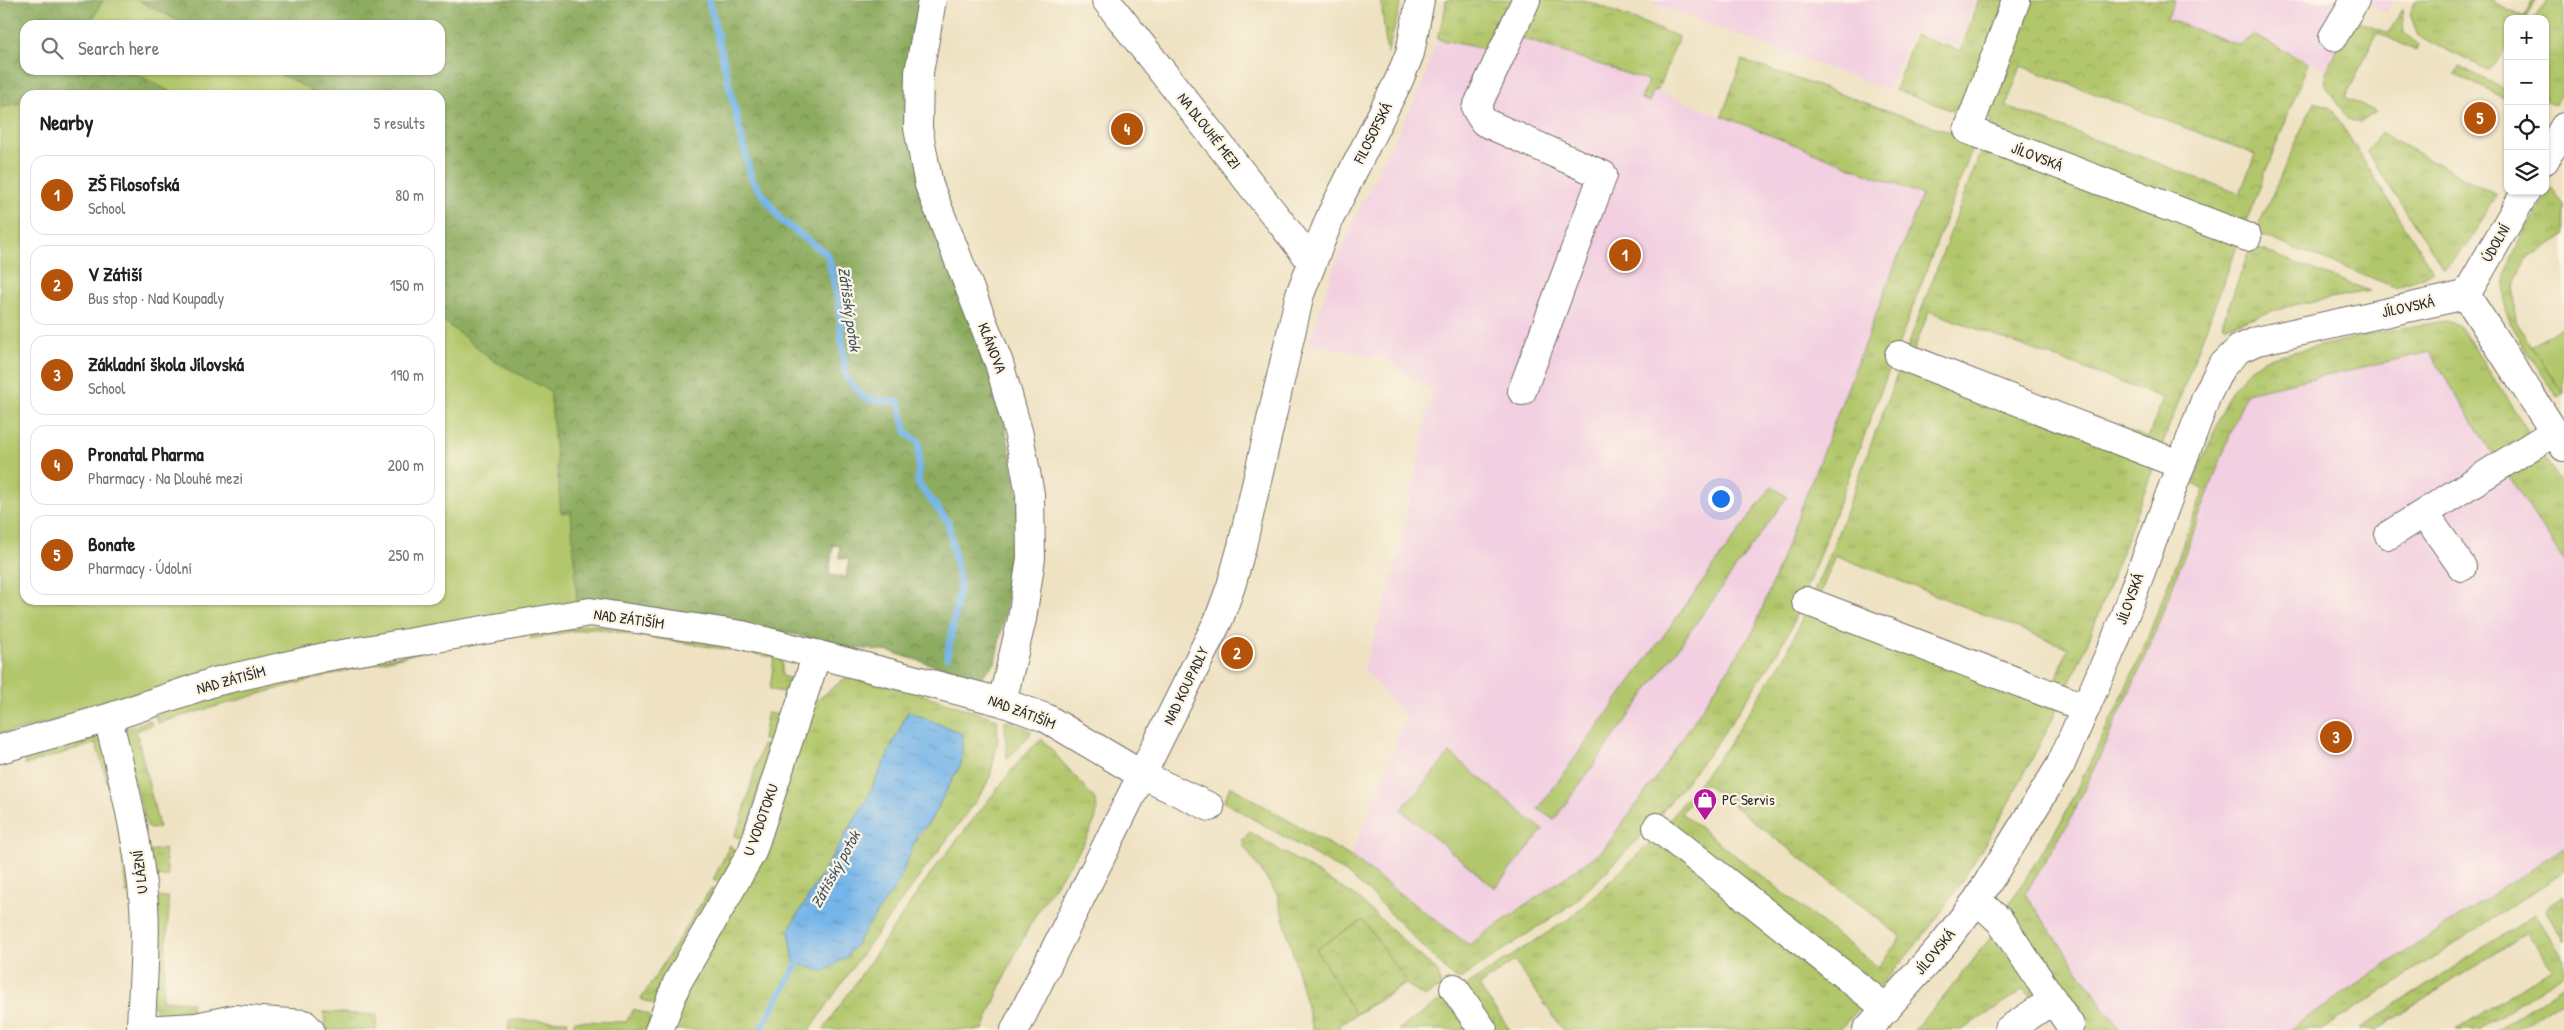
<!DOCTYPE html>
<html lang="en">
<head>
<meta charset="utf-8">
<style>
  :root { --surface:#fff; --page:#f2f2f2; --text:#202124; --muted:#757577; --line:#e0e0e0; --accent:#b45309 }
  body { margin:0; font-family:"Patrick Hand",sans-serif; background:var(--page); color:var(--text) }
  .controls { position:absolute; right:15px; top:15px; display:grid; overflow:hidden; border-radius:10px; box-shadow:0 1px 4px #0004 }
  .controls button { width:45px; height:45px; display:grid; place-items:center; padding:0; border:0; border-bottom:1px solid var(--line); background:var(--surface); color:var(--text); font:25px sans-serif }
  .you { position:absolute; left:1720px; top:498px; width:18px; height:18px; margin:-12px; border:4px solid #fff; border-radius:50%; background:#1a73e8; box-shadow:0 0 0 8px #1a73e833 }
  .badge { display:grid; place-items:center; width:32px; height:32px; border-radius:50%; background:var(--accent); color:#fff; font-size:16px; font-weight:700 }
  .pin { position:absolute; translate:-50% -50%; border:2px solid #fff; box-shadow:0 1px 5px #0006 }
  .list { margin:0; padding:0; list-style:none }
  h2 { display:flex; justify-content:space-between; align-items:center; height:65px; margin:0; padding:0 20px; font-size:21px }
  h2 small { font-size:16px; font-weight:400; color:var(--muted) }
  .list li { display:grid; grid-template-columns:32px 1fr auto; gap:15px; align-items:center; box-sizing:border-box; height:80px; margin:0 10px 10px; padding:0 10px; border:1px solid var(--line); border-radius:15px }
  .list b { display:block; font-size:19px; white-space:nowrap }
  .list p { margin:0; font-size:16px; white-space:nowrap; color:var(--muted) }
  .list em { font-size:16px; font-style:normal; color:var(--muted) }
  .icon { flex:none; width:28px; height:28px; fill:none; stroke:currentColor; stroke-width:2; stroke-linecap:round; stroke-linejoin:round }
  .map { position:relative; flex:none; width:2564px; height:1030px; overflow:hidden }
  .search { position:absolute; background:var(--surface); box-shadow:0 1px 4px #0004; left:20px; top:20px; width:425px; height:55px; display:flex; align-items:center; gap:12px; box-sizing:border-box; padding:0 18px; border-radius:15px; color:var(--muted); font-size:19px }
  .panel { position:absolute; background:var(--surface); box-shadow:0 1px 4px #0004; left:20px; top:90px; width:425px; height:515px; border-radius:15px }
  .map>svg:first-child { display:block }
  .built { fill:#f2cfe1 }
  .grass { fill:url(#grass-tufts); stroke:#6e794c; fill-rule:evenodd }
  .forest { fill:url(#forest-crowns); stroke:#5c6c46; fill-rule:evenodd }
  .park { fill:url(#park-crowns); stroke:#6e794c; fill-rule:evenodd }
  .pitch { fill:#b2c76c; stroke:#6e794c }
  .water { fill:url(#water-ripples); stroke:#50708a }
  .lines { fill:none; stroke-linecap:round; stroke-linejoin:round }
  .stream { stroke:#75b5e9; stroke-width:7 }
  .minor-casing { stroke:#706b60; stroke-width:30 }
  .minor { stroke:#fff; stroke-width:28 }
  .labels { text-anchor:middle; stroke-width:4.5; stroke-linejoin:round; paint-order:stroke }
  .street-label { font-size:15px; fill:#2b2b2b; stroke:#fcf5e5 }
  .poi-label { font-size:15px; fill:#2b2b2b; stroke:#fcf5e5; text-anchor:start }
  .water-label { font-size:16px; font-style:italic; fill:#415464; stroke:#fcf5e5 }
</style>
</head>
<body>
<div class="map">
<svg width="2564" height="1030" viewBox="0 0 2564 1030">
  <defs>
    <pattern id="grass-tufts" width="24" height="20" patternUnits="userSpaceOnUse" patternTransform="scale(1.25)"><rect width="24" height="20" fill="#b2c76c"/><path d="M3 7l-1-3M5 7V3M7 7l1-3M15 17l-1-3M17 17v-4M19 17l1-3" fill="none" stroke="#99ab5e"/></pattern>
    <pattern id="forest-crowns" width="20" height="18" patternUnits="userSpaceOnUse" patternTransform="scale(1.25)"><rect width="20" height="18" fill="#8dac60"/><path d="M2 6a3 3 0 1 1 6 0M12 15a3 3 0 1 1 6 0" fill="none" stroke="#738c4f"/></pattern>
    <pattern id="park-crowns" width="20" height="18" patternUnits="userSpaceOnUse" patternTransform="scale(1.25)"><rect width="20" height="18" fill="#b2c76c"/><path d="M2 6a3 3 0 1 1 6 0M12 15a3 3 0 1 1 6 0" fill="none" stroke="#99ab5e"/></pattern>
    <pattern id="water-ripples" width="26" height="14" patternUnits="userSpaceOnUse" patternTransform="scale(1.25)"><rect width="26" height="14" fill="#75b5e9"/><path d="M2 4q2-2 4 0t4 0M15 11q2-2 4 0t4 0" fill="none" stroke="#6093bd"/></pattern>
  </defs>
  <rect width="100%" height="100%" fill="#fcf5e5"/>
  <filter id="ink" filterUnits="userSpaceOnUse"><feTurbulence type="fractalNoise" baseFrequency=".02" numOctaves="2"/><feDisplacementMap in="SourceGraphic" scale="10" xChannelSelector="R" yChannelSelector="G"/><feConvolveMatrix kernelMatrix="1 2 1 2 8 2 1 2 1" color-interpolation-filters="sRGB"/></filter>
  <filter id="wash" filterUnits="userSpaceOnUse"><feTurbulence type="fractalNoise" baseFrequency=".0096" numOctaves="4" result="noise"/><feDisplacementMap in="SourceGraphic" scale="20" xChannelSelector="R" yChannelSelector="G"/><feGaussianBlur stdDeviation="1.12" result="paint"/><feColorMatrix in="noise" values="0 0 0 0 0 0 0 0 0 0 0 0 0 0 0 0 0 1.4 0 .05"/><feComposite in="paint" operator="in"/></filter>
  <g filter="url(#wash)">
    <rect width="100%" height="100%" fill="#efe2c3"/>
    <path class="built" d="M 1656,0 L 1975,0 L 1958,47 L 1912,31 L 1889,90 L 1654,4 Z
      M 2175,0 L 2393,0 L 2387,13 L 2369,4 L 2350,19 L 2327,70 L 2253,35 L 2239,45 L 2166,18 Z
      M 1519,37 L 1648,81 L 1642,99 L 1649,102 L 1655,90 L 1657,91 L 1922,195 L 1754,630 L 1656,778 L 1602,851 L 1469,945 L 1351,857 L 1406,717 L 1364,669 L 1396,566 L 1432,391 L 1386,359 L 1309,344 L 1326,290 L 1352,223 L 1421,88 L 1438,39 L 1511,56 Z
      M 2431,352 L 2496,460 L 2510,476 L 2564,562 L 2564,847 L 2288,1030 L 2120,1030 L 2025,894 L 2071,818 L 2149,649 L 2246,392 Z"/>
    <path class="grass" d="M 1381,0 L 1402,0 L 1387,54 Z
      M 1446,0 L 1514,0 L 1494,51 L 1437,39 L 1445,11 Z
      M 1534,0 L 1585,0 L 1679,37 L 1657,91 L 1654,90 L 1649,102 L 1641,99 L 1648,81 L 1516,36 Z
      M 1978,0 L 2009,0 L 1971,102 L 1954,111 L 1895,90 L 1915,35 L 1961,51 Z
      M 2416,0 L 2490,0 L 2524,17 L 2533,0 L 2536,0 L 2525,19 L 2508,19 C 2508,45 2510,52 2488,70 L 2418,36 L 2410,14 Z
      M 2547,0 L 2564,0 L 2564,89 L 2554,105 L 2545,100 L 2545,19 L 2534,19 Z
      M 2402,9 L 2404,32 L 2418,45 L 2416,51 L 2377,32 L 2346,97 L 2376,112 L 2360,123 L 2348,119 L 2324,83 L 2327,70 L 2350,19 L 2389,33 Z
      M 1742,60 L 1967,138 L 1973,142 L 1972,149 L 1819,556 L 1791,628 L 1771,663 L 1717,743 L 1654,822 L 1614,864 L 1574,903 L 1460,979 L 1454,978 L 1369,892 L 1346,873 L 1224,802 L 1230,786 L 1351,857 L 1469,945 L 1602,851 L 1656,778 L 1754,630 L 1922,195 L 1722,116 Z
      M 2459,66 L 2508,91 L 2508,100 L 2455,74 Z
      M 2314,102 L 2331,108 L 2433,271 L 2421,278 L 2395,287 L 2255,233 Z
      M 2380,133 L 2496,195 L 2468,244 L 2444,269 L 2367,152 Z
      M 1983,145 L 2239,241 L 2084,652 C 2042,743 1997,832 1939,915 C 1910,955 1873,994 1839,1030 L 1563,1030 L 1514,961 L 1479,986 L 1510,1030 L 1492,1030 L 1462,988 L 1572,917 L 1652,841 L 1724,751 L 1787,653 L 1830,554 ZM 1929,311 L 2163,398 L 2148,438 L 1914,350 ZM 1835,555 L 2068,648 L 2053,688 L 1820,595 ZM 1705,783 L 1901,937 L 1878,967 L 1681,813 Z
      M 2552,188 L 2564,205 L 2564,236 L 2525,260 L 2514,287 L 2516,323 L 2564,394 L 2558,398 C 2544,375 2516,341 2508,317 C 2492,270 2529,225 2552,188 Z
      M 2251,246 L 2370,291 L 2297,304 L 2226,326 L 2222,324 Z
      M 2446,321 L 2459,325 L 2530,434 L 2496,460 L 2430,352 L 2246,393 L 2146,656 L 2071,818 L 2025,894 L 2120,1030 L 2085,1030 L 2005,911 L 2062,820 L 2117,707 L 2143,650 L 2204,489 L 2193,483 L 2231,391 L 2251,368 L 2267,358 L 2400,328 Z
      M 2539,450 L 2564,488 L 2564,562 L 2506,472 Z
      M 590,624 L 748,648 L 779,656 L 782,662 L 782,676 L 800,682 L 794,693 L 770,690 L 774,657 L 591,628 L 530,639 L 532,634 Z
      M 433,649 L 302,682 L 158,723 L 155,716 L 231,689 Z
      M 845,678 L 905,689 L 997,719 L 998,739 L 994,759 L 990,777 L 983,791 L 862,954 L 810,1030 L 665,1030 L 810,706 ZM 908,711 L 963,734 L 961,764 L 930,821 L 823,972 L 794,962 L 789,929 L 867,799 Z
      M 767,713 L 783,715 L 778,743 L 763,740 Z
      M 150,720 L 152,725 L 136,731 L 159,827 L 150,829 L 147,826 L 122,735 L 125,729 Z
      M 1005,721 L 1029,729 L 1031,733 L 1007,760 Z
      M 94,738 L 108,743 C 115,773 143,869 131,893 L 126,893 L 121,831 L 96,743 L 25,765 L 24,756 Z
      M 1042,739 L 1094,798 C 1097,806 1098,811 1095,820 C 1084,849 1061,875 1044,901 C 1019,942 1000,986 983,1030 L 823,1030 L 931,873 L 1024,755 Z
      M 762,745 L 770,747 L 745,839 L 734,836 L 741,821 Z
      M 1250,832 L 1355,896 L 1438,972 L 1441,987 L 1424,997 L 1406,984 L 1339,1025 L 1340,1030 L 1313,1030 L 1277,894 L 1243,845 L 1243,839 Z
      M 730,845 L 738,856 L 725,885 L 713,880 Z
      M 2564,847 L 2564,872 L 2322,1030 L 2288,1030 Z
      M 164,848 L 168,876 L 152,877 L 150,851 Z
      M 711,888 L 715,889 L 659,1004 L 652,1004 L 641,999 Z
      M 2564,896 L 2564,941 L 2546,911 L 2548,906 Z
      M 161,897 L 168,897 L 169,909 L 162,1000 L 192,1002 L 191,1012 L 186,1018 L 160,1016 L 152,1005 L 157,902 Z
      M 2535,914 L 2564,959 L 2564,974 L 2478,1030 L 2456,1030 L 2551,968 L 2527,932 L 2377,1030 L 2358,1030 Z
      M 1996,931 L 2037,995 L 2032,1000 L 2025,989 L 1962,1030 L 1914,1030 L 1943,998 Z
      M 2564,985 L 2564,999 L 2516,1030 L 2496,1030 Z
      M 1446,997 L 1470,1030 L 1398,1030 Z
      M 634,1009 L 650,1016 L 654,1021 L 653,1030 L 573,1030 L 574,1021 L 626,1022 Z
      M 324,1012 L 377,1015 L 376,1030 L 325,1030 Z
      M 509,1020 L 568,1021 L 566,1030 L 508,1030 Z"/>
    <path class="forest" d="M 0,0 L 103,0 L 90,25 L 25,25 L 25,70 L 129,70 L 177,95 L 78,95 L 76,88 L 50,95 L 25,95 L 25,102 L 0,108 Z
      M 138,0 L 920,0 L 908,66 L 995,373 L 1023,520 L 995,663 L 980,679 L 890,652 L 849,647 L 705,614 L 577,605 L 571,514 L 561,513 L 550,391 L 494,361 L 440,318 L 440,95 L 308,95 L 311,90 L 272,70 L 440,70 L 440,25 L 186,25 ZM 833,545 L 840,546 L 839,558 L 849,559 L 846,577 L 829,575 Z"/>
    <path class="park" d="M 2025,0 L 2175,0 L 2167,19 L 2239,45 L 2253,35 L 2308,63 L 2243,230 L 1998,136 L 1990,120 L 1988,106 ZM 2021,66 L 2255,154 L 2240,194 L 2006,106 Z
      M 1363,920 L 1406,981 L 1355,1014 L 1316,949 Z"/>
    <path class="pitch" d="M 103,0 L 138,0 L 186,25 L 90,25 Z
      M 129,70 L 272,70 L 311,90 L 308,95 L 177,95 Z
      M 25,102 L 25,600 L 440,600 L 440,318 L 494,361 L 550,391 L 561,513 L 571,513 L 577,605 L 206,674 L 32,727 L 0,734 L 0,108 Z
      M 2564,325 L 2564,394 L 2532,347 Z
      M 1772,486 L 1787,497 L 1554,820 L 1538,809 Z
      M 1450,753 L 1543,830 L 1495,888 L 1401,810 Z"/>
    <path class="water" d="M 908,711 L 963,734 L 961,764 L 930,821 L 918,834 L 899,881 L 847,957 L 823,972 L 794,962 L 789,929 L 867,799 Z"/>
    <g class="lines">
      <path class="stream" d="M 709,0 L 751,178 L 782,221 L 828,255 L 839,305 L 845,376 L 866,399 L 899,402 L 906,432 L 913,438
        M 916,440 L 919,442 L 918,483 L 948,522 L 960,586 L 947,657
        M 760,1030 L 802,956"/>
    </g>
  </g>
  <g filter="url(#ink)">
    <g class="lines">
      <g class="minor-casing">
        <path id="minor" d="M 932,0 L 919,72 L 918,128 L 929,185 L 999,363 L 1019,435 L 1030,494 L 1031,558 L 1022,619 L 1002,702
          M 1106,0 L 1311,261
          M 2016,0 L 1968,130 L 2247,237
          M 2333,37 L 2355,0
          M 2545,160 L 2564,127
          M 2466,295 L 2564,447
          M 2466,295 L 2526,191
          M 1899,355 L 2181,465
          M 1522,391 L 1603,175 L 1484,122 L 1476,109 L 1526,0
          M 2425,514 L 2462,567
          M 2389,535 L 2554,432
          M 1806,601 L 2086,708
          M 108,718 C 123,780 139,841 144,905 C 147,946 142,989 141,1030
          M 0,749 L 108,718 L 214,682 L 325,657 L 590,612 L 742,635 L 1002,702 L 1046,718 L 1142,775 L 1210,807
          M 1657,827 L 1887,1009
          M 1977,900 L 2000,921 L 2053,1000 L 2008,1030
          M 1454,988 L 1483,1030
          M 2053,1000 L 2070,1025
          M 141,1030 L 196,1027 L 234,1019 L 304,1024 L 310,1030
          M 659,1030 L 677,983 L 752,852 L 817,654
          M 1015,1030 L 1219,619 L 1231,586 L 1242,546 L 1300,294 L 1331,215 L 1399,80 L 1410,53 L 1420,0
          M 1867,1030 L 1943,944 L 1977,900 L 2060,766 L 2115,641 L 2207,395 L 2221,367 L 2239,349 L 2257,341 L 2466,295"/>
      </g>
      <use href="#minor" class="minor"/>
    </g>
  </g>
  <defs>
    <g id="shop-pin" transform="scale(1.25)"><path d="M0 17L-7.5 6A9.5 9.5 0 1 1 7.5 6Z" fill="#b5179e" stroke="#fcf5e5"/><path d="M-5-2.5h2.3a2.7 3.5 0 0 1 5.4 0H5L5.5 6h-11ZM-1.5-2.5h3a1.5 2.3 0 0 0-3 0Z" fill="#fff"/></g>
  </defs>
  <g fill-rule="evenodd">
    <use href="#shop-pin" x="1705" y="800"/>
  </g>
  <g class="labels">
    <g class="street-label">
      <text transform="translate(1209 131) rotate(52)" y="5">NA DLOUHÉ MEZI</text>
      <text transform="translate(1373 133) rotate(-63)" y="5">FILOSOFSKÁ</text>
      <text transform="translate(2037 157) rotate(21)" y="5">JÍLOVSKÁ</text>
      <text transform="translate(2496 243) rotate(-60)" y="5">ÚDOLNÍ</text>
      <text transform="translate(2408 307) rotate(-12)" y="5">JÍLOVSKÁ</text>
      <text transform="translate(992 348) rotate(69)" y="5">KLÁNOVA</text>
      <text transform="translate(2130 599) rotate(-70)" y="5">JÍLOVSKÁ</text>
      <text transform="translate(629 619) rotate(8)" y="5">NAD ZÁTIŠÍM</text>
      <text transform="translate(231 680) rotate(-15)" y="5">NAD ZÁTIŠÍM</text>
      <text transform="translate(1186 686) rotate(-64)" y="5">NAD KOUPADLY</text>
      <text transform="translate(1022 712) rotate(21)" y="5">NAD ZÁTIŠÍM</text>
      <text transform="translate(761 820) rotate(-70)" y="5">U VODOTOKU</text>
      <text transform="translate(140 872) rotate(-97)" y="5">U LÁZNÍ</text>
      <text transform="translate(1935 952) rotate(-50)" y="5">JÍLOVSKÁ</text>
    </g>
    <g class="poi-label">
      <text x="1722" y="805">PC Servis</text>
    </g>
    <g class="water-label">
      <text transform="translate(850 309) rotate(82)" y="6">Zátišský potok</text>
      <text transform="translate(835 869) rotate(-61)" y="6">Zátišský potok</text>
    </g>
  </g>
</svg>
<div class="controls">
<button>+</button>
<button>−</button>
<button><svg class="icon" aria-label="locate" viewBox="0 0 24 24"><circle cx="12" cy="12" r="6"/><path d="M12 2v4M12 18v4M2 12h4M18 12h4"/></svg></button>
<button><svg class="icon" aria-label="layers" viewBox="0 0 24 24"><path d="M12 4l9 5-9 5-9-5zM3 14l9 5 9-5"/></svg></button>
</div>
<div class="you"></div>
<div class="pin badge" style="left:1625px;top:255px">1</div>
<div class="pin badge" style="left:1237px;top:653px">2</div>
<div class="pin badge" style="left:2336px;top:737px">3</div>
<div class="pin badge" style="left:1127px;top:129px">4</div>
<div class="pin badge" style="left:2480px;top:118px">5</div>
<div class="search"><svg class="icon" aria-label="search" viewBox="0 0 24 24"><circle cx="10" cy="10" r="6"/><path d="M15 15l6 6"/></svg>Search here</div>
<section class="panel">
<h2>Nearby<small>5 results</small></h2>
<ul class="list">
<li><span class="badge">1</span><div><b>ZŠ Filosofská</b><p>School</p></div><em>80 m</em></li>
<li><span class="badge">2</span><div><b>V Zátiší</b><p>Bus stop · Nad Koupadly</p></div><em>150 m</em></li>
<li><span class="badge">3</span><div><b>Základní škola Jílovská</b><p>School</p></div><em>190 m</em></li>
<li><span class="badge">4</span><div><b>Pronatal Pharma</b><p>Pharmacy · Na Dlouhé mezi</p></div><em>200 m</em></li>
<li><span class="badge">5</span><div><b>Bonate</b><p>Pharmacy · Údolní</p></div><em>250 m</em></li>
</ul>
</section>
</div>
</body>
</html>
